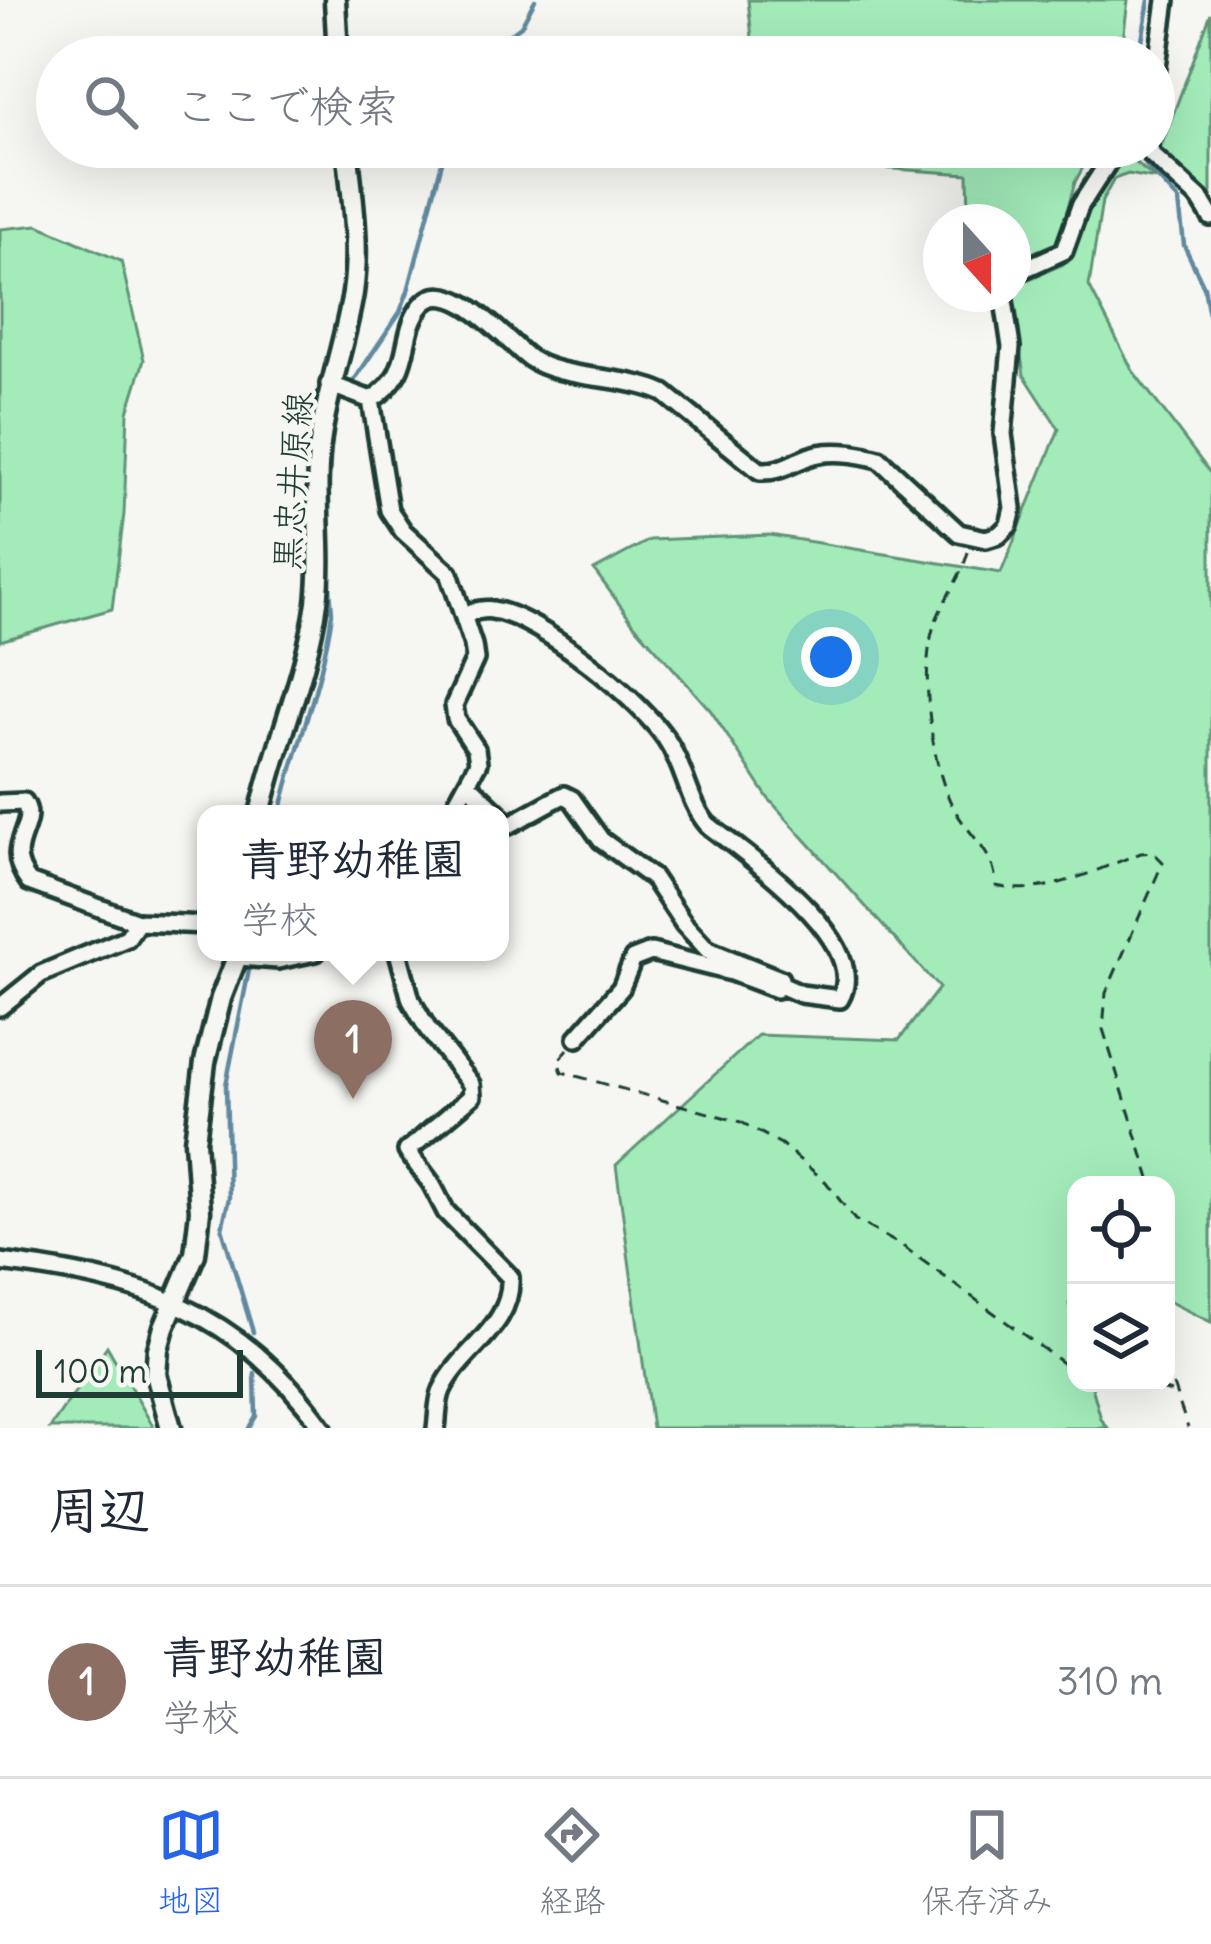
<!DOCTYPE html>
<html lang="ja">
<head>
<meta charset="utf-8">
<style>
  :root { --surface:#fff; --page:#f6f6f7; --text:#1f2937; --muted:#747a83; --line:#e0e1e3; --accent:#2563eb }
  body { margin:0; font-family:Delius,"Klee One",sans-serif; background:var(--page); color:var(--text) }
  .controls { position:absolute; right:36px; bottom:36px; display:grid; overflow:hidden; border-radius:24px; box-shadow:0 12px 48px #0002 }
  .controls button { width:108px; height:108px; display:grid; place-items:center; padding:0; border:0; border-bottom:3px solid var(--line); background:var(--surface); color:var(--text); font:60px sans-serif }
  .compass { position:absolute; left:923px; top:204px; width:108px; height:108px; border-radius:50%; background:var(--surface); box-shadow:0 12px 48px #0002; rotate:159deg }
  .scale { position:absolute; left:36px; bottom:30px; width:207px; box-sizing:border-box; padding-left:12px; border:6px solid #1f3d34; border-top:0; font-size:33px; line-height:42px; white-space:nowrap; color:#1f3d34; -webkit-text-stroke:9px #f6f6f2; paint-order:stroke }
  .you { position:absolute; left:831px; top:657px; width:42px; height:42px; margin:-30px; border:9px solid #fff; border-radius:50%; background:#1a73e8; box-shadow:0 0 0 18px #1a73e833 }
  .badge { display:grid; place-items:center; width:78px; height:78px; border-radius:50%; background:var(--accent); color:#fff; font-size:39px; font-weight:700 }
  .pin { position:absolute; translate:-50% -99px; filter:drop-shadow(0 3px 6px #0008) }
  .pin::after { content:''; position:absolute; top:63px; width:42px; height:36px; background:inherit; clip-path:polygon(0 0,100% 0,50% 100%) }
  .popup { position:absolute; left:197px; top:805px; width:312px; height:156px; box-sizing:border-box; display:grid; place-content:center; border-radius:24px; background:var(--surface); filter:drop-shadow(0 3px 9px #0005); font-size:39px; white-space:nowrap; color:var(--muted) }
  .popup b { font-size:45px; color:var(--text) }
  .popup::after { content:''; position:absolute; left:50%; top:100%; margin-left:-24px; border:24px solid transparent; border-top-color:var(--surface) }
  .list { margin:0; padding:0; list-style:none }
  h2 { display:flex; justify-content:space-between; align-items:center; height:156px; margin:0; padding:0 48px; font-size:51px }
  h2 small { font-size:39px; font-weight:400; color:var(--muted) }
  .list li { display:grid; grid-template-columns:78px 1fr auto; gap:36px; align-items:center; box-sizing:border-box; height:192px; padding:0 48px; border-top:3px solid var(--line) }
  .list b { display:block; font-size:45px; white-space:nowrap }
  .list p { margin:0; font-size:39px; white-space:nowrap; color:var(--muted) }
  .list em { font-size:39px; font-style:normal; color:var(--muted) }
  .icon { flex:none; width:66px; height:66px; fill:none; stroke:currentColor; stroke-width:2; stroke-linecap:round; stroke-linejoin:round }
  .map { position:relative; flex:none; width:1211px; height:1428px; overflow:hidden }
  .search { position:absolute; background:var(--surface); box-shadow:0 12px 48px #0002; left:36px; right:36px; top:36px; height:132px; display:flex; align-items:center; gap:30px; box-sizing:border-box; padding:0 42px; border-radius:66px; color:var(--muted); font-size:45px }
  .sheet { height:348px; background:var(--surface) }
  nav { display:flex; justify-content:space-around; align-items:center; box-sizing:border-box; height:168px; border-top:3px solid var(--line); background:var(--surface); font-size:33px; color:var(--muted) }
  nav a { display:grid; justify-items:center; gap:6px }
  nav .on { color:var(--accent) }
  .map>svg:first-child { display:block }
  .green { fill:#a3ecba; stroke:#619477; stroke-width:3 }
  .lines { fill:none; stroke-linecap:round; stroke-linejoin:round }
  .stream { stroke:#61899f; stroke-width:4.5 }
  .minor-casing { stroke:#1f3d34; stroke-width:24 }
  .major-casing { stroke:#1f3d34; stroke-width:27 }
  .path { stroke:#1f3d34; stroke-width:3; stroke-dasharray:12 9; stroke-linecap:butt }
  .minor { stroke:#f6f6f2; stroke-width:15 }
  .major { stroke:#f6f6f2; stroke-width:18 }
  .labels { text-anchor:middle; stroke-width:9; stroke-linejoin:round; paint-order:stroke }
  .street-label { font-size:36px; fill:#1f3d34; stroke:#f6f6f2 }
</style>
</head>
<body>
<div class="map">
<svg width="1211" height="1428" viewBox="0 0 1211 1428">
  <rect width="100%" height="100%" fill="#f6f6f2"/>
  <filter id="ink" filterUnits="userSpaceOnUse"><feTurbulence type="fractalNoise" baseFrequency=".00833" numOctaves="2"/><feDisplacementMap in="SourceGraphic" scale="24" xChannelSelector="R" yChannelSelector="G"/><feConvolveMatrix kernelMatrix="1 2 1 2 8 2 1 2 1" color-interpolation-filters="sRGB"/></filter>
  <g filter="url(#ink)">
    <path class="green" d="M 748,0 L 1128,0 L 1121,57 L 754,57 Z
      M 1211,13 L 1211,205 L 1159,152 Z
      M 819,147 L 1094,147 L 1075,182 L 1058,242 L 1013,261 L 1013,222 L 965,222 L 969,216 L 968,174 L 835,165 Z
      M 1126,147 L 1131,147 L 1136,163 L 1156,179 L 1128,174 L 1114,179 L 1102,201 L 1089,286 L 1133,371 L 1211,474 L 1211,1322 L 1166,1300 L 1166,1185 L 1076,1185 L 1076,1297 L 1069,1304 L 1076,1329 L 1076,1383 L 1091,1383 L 1101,1419 L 1108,1428 L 652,1428 L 616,1165 L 758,1035 L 899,1040 L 939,988 L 768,798 L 711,711 L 634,624 L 594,570 L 650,540 L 770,535 L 1001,573 L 1059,429 L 1024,375 L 1012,298 L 1022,282 L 1068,262 L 1093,198 Z
      M 38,225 L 121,261 L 144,360 L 128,412 L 124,514 L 112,609 L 0,641 L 0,229 Z
      M 107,1346 L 154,1428 L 50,1428 Z"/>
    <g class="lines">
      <path class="stream" d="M 477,57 L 521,26 L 535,0
        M 1139,57 L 1149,0
        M 1137,147 L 1146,165 L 1179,201 L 1184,245 L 1204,287 L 1211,327
        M 349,388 L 400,312 L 408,291 L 446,147
        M 280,814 C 295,747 323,681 332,613 C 328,570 324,430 341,396
        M 249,970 L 226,1085 L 229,1198 L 222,1228 L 253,1332
        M 249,1428 L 256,1416 L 255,1373"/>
      <g class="minor-casing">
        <path id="minor" d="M 1154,89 L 1166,0
          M 1149,147 L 1152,155 L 1200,199 L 1211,217
          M 1013,274 L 1064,251 L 1080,206 L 1118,147
          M 329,384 L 371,400
          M 371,400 C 417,371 397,335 422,305 C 450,272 508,343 529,358 C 560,380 626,375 664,393 L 760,471 C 781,472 789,464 808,457 C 828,449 858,453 879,459 L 959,533 L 986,539 L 999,535 L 1009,525 L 1013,508 L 1003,434 L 1011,347 L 1003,294
          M 371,400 L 389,510 L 403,531 L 449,573 L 473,645 L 475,659 L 454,705 L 456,719 L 476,749 L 478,763 L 450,814
          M 464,614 C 473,612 483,608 492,610 C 540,616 643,702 668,742 C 685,768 688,802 708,825 C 746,855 873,942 840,999 L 801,994 L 778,984
          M 469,785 L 499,814
          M 0,803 L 24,802 C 40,827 0,845 29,882 L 138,922 L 206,925
          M 500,815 L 509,825 L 558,798 L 564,795 L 572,799 L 601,840 L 653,878 L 684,924 L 708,950 L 780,979 L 776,989 L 731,972 L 651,952 L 633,959 L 621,988 L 577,1038
          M 398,952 L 411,1000 L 427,1028 L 471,1084 L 472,1096 L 407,1151 L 431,1183 L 446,1212 L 510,1277 C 513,1327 461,1349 442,1390 C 437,1401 438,1416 436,1428
          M 238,957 L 278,960 L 316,952
          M 0,1007 L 41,974 L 127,938 L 138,922
          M 0,1262 C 141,1279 237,1309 323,1428"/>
      </g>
      <g class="major-casing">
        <path id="major" d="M 335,0 L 338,57
          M 260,814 C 276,743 307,674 317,602 C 324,547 312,491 321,437 C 328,388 345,342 353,293 C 360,245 352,195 347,147
          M 171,1428 L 156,1374 L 158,1349 L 164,1327 L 195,1254 L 200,1211 L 195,1141 L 205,1062 L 221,998 L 239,952"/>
      </g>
      <path class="path" d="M 968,552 C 961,579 941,602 933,629 C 920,674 931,764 952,805 C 966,833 997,854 996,886 C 1044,898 1097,869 1141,853 L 1153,852 L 1163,862 L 1106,993 L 1103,1029 L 1152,1185
        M 568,1049 L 558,1061 L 562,1072 L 741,1122 L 781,1144 L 826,1182 L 855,1220 L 904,1247 L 1076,1373
        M 1166,1221 L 1173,1241 L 1166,1297
        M 1166,1365 L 1188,1428
        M 1142,1383 L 1171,1392"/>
      <use href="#minor" class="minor"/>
      <use href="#major" class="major"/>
    </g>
  </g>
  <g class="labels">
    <g class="street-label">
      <text transform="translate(292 481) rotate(-86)" y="13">黒忠井原線</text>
    </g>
  </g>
</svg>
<div class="controls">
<button><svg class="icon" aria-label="locate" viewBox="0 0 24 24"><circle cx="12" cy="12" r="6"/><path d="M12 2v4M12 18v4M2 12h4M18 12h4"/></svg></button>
<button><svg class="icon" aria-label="layers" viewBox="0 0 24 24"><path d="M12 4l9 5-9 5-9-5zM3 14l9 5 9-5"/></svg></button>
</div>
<svg class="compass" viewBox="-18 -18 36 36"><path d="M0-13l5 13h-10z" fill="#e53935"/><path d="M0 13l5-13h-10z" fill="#747a83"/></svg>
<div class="scale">100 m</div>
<div class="you"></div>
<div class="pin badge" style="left:353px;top:1099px;background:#8d6e63">1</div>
<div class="popup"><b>青野幼稚園</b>学校</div>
<div class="search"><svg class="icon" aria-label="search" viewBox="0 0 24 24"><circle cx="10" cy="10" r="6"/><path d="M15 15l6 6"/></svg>ここで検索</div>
</div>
<section class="sheet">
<h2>周辺<small></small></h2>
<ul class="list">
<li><span class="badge" style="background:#8d6e63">1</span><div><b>青野幼稚園</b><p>学校</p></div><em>310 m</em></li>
</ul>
</section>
<nav>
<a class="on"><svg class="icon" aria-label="map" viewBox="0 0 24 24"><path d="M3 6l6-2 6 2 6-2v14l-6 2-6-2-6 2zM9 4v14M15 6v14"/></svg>地図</a>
<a><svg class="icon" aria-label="directions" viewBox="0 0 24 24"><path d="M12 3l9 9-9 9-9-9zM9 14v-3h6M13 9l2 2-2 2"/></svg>経路</a>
<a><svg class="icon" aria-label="saved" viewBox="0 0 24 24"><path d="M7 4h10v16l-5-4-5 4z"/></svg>保存済み</a>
</nav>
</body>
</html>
